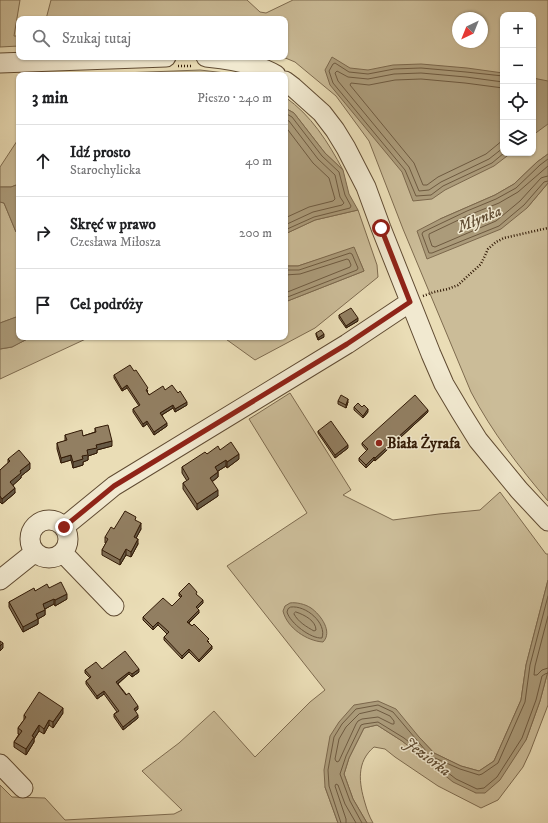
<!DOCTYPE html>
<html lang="pl">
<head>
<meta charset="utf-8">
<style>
  :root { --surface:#fff; --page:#f2f2f2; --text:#202124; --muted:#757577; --line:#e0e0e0 }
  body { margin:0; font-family:"IM FELL DW Pica",serif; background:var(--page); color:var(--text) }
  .controls { position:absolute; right:12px; top:12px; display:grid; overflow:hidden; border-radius:8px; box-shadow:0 1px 3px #0004 }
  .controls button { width:36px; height:36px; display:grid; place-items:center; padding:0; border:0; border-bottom:1px solid var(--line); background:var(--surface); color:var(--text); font:20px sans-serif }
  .compass { position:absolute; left:452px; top:12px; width:36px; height:36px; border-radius:50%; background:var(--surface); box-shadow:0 1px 3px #0004; rotate:223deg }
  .stop { position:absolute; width:12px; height:12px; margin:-9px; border:3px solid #8f2418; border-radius:50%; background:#fff }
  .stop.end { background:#8f2418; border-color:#fff; box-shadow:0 1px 4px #0008 }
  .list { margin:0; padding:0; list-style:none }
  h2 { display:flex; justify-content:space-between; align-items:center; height:52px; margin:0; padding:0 16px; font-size:17px }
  h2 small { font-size:13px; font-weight:400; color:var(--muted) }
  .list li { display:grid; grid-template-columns:26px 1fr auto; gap:12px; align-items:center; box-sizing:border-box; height:72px; padding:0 16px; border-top:1px solid var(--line) }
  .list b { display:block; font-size:15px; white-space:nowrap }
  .list p { margin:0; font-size:13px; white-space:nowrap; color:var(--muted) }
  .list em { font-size:13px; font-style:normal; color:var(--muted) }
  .icon { flex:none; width:22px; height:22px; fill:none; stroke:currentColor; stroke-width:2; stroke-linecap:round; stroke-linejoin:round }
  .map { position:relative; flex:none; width:548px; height:823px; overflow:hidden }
  .search { position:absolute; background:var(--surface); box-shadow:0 1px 3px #0004; left:16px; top:16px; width:272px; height:44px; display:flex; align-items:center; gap:10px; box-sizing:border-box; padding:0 14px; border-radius:8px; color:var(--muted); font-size:15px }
  .panel { position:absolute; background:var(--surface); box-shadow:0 1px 3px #0004; left:16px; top:72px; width:272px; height:268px; border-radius:8px }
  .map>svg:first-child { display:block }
  .green { fill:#cbbc98; stroke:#7e6b4f; fill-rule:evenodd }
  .water { fill:#ab9b7a; stroke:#7b674c }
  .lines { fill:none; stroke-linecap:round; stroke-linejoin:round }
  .shore { stroke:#6e5a40; stroke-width:1 }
  .minor-casing { stroke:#604b32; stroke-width:21 }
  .path { stroke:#321a06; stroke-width:2.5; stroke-dasharray:1 2; stroke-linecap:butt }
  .minor { stroke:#f1e9d0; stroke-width:19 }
  .wall { fill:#7e6d54; stroke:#321a06 }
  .shaded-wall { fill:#665945; stroke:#321a06 }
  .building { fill:#927f62; stroke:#321a06 }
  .route { stroke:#8f2418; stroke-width:5 }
  .poi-dot { fill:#8f2418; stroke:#f1e9d0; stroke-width:1.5 }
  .labels { text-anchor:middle; stroke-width:3; stroke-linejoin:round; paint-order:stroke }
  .poi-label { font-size:15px; font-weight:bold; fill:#321a06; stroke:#f1e9d0; text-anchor:start }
  .water-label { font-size:16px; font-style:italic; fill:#624e34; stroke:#f1e9d0 }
</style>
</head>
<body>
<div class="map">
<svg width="548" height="823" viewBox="0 0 548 823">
  <rect width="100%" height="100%" fill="#eaddb6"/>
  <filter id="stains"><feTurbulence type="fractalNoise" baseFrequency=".005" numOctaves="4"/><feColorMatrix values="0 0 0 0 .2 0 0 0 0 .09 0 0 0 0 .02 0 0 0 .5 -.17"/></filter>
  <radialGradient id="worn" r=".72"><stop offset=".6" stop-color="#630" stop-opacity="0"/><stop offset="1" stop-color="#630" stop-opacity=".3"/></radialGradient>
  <path class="green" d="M 0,0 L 20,0 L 14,36 L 19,36 L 19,46 L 0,47 Z
    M 51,0 L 247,0 L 260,12 L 266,13 L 293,0 L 548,0 L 548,154 L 537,162 L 514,184 L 495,195 L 440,219 L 527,208 L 548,183 L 548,501 C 519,467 492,432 471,392 L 403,229 L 369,141 L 336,96 L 295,62 L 283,57 L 285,57 L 285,19 L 46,19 ZM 503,15 L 533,15 L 533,153 L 503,153 ZM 458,18 L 482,18 L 482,42 L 458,42 Z
    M 200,70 L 234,74 L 238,75 L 70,75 Z
    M 285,97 C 311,115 328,142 343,170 L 325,153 L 294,113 L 285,108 Z
    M 19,138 L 19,184 L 11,187 L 0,187 L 0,167 Z
    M 0,202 L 4,203 L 16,232 L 19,233 L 19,316 L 0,323 Z
    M 358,210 L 377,265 L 378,277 L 315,328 L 255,360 L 223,337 L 285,337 L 285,302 L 364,271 L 354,248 L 298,266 L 285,266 L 285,234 L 315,220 Z
    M 31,337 L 90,337 L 0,379 L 0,349 L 12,347 Z
    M 290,393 L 351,490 L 343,495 L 393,520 L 439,514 L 480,510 L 500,492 L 546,554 L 548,554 L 548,580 L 526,665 L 521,700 L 494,761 L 479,771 L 461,766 L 434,753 L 419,737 L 378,701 L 325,787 L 338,823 L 0,823 L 0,785 L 12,797 L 45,798 L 65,820 L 174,814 L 182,810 L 142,771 L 179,743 L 214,711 L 255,757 L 310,702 L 325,690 L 227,566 L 307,513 L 249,419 Z
    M 548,671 L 548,705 L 530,752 L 523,767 L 498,800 L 481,808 L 438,786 L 395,757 L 385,749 L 374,747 C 356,762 359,783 365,803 C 367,810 369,816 373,823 L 367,823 L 353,799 L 344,774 L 349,758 L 364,728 L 377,725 L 402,741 L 476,793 L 526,740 L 540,701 Z"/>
  <path class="water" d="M 332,57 L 350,68 L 368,70 L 393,65 L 421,64 L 467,68 L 503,73 L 503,153 L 511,153 L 494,166 L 445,190 L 432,199 L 413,201 L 402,172 L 330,85 L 325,70 Z
    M 533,78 L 548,81 L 548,124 L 533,135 Z
    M 285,108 L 294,113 L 325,153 L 343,170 L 349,194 L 358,210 L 315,220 L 285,234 Z
    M 548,154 L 548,183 L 527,208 L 501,229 L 427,259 L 417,231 L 440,219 L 495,195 L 514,184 L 537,162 Z
    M 19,184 L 19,233 L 16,232 L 4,203 L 0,202 L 0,187 L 11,187 Z
    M 354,247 L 364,271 L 285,302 L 285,266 L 298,266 Z
    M 19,316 L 19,337 L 31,337 L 12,347 L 0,349 L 0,323 Z
    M 548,580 L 548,671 L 540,701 L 526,740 L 500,780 L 485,793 L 476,793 L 453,782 L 402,741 L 377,725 L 364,728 L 349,758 L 344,774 L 353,799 L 367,823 L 338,823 L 325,787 L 324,770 L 330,736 L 339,722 L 354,705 L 378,701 L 396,709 L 419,737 L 434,753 L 461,766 L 479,771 L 494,761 L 521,700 L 526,665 Z
    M 290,603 C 296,602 305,604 311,608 C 321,615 333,632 323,642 C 307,641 287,628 283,611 L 285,606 Z"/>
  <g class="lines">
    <path class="shore" d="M 503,76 L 466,72 L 421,68 L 394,69 L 368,74 L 349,72 L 335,63 L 333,64 L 329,71 L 333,83 L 405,170 L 416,196 L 431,195 L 443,186 L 492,163 L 504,153
      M 503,82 L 466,77 L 421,73 L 394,74 L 368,79 L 348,77 L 337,71 L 335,73 L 338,81 L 409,167 L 419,191 L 429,190 L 441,182 L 489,159 L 503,148
      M 503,88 L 465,83 L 421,79 L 395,80 L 369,85 L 351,83 L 350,85 L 414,163 L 423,185 L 427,185 L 438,177 L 486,154 L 503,140
      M 285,113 L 292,117 L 322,156 L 339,172 L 345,195 L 351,206 L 350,208 L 314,217 L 285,230
      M 285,119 L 289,121 L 318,159 L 335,175 L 340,197 L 344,203 L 342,205 L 313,212 L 285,225
      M 285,126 L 313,163 L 329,178 L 335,199 L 333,201 L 309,207 L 285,218
      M 548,159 L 540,165 L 516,188 L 496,199 L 467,211 L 423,232 L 422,234 L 429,253 L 432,253 L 499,226 L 524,205 L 544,182 L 548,181
      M 548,166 L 518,192 L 499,203 L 469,215 L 429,234 L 429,237 L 432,246 L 435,247 L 496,221 L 520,201 L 541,178 L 544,177 L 548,176
      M 285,270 L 299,270 L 350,253 L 352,254 L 358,268 L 357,270 L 285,298
      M 285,275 L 300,274 L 347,259 L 349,260 L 351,265 L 350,267 L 285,293
      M 548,596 L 530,665 L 525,702 L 498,763 L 482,774 L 479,775 L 460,769 L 435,758 L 433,759 L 433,761 L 456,779 L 477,789 L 484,788 L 497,777 L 522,738 L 536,700 L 542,676 L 545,674 L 548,673
      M 291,607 C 306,605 327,623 322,638 C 311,639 290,623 287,612 L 288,609 Z
      M 296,612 C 305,615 316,621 316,630 L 314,631 C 307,627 298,622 294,614 Z
      M 548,616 L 535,666 L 534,675 L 537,675 L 542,670 L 548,668
      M 377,710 L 390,716 L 394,721 L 394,724 L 392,724 L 378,717 L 362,719 L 358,721 L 356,724 L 339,761 L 337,762 L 336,761 L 335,759 L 339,739 L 346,727 L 359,714 Z
      M 341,823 L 329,786 L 328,770 L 334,737 L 342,724 L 356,709 L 378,705 L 393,712 L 426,751 L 425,753 L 423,753 L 404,738 L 378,722 L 364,724 L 361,725 L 346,756 L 340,774 L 350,801 L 362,823
      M 346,823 L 346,819 L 335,786 L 336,784 L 338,785 L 345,804 L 356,823"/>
    <g class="minor-casing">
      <path id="minor" d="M 206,57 C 227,59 258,64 276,75
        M 0,63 L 166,57
        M 285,81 L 293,87 L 322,113 L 335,130 L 346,148 L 366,187 L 381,228 L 431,354 L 444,384 L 460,411 L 478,440 L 519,490 L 548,521
        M30 539a19 19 0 1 1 38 0a19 19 0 1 1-38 0Z
        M 64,527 L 114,486 L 347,344 L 410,302
        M 63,553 L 114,606
        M 0,580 L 35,552
        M 0,764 L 23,788"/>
    </g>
    <path class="path" d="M 178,66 L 193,66
      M 423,296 L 434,292 L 448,289 L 458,285 L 481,264 L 488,249 L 496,242 L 504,238 L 548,228"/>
    <use href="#minor" class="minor"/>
  </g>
  <path class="wall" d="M 339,315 L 358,321 L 346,328 L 339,318 Z
    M 316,333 L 324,337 L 318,340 L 316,335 Z
    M 134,371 L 148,391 L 147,392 L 149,395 L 165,390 L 178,393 L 187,405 L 175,412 L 173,408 L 162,415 L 167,426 L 154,435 L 147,424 L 143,427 L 133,412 L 133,409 L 139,406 L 127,388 L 122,391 L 114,378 L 114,375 Z
    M 338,401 L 348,402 L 346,408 L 338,404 Z
    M 354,407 L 368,412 L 363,418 L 354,410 Z
    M 428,412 L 375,461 L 374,460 L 366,468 L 359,461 L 359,458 L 367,451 L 362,445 L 362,443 Z
    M 95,428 L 112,446 L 97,450 L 97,453 L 88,456 L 88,460 L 83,462 L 83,465 L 73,468 L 71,460 L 61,463 L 57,449 L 57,443 L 65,441 L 65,435 L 83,436 L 95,432 Z
    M 318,431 L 348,448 L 335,458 L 318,433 Z
    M 220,450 L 239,459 L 227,468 L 226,466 L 218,471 L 218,477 L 212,482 L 218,496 L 197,510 L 183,489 L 183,483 L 187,481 L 182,473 L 182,467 L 207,454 Z
    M 8,459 L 30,469 L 21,476 L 21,478 L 13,485 L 15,493 L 2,504 L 0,502 L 0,470 L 8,463 Z
    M 136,521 L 141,529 L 136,538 L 138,544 L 131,557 L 126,555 L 120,565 L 102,555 L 102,550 L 106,543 L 105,543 L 105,537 L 114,529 Z
    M 49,588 L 67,599 L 55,606 L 54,604 L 45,609 L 45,615 L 38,619 L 38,624 L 23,632 L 9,607 L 9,602 L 35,591 Z
    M 179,593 L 197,595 L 203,603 L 197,608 L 199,613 L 189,623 L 209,642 L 208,642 L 212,649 L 199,662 L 189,652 L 182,659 L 164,640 L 164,637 L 167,634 L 158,625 L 153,630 L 143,620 L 143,617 L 172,606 L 181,597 L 179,596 Z
    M 102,669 L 139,672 L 132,677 L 129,674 L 118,684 L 138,709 L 135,711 L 138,718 L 123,730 L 114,717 L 114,714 L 117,712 L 104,694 L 97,699 L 86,684 L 86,681 L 90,678 L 85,673 L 85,670 Z
    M 63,713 L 53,728 L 49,725 L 44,734 L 39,731 L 34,739 L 34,742 L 26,755 L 14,747 L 14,742 L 19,734 L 18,734 L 18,728 L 24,720 L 24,715 Z"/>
  <path class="shaded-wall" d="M 358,318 L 358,321 L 346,328 L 346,326 Z
    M 324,334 L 324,337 L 318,340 L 318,338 Z
    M 127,385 L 127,388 L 122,391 L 122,389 Z
    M 348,399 L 348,402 L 346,408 L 346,405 Z
    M 187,402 L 187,405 L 175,412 L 175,409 Z
    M 173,405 L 173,408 L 160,416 L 160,413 Z
    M 368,409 L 368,412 L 363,418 L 363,416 Z
    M 428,410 L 428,412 L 375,461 L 375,458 Z
    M 147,421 L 147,424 L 143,427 L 143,424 Z
    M 167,423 L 167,426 L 154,435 L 154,432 Z
    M 112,441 L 112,446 L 97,450 L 97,453 L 88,456 L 88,460 L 83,462 L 83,465 L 73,468 L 73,462 L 82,456 L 87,450 L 96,445 Z
    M 348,445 L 348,448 L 335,458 L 335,455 Z
    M 239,454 L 239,459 L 227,468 L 227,462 Z
    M 71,455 L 71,460 L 61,463 L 61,458 Z
    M 374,457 L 374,460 L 366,468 L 366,465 Z
    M 226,460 L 226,466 L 215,473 L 215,467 Z
    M 30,463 L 30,469 L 21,476 L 21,478 L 10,488 L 10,482 L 20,471 Z
    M 218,472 L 218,477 L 210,483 L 210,478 Z
    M 15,488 L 15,493 L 2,504 L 2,499 Z
    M 218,490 L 218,496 L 197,510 L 197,504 Z
    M 141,523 L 141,529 L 134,542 L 134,537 Z
    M 138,539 L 138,544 L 131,557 L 131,552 Z
    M 126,549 L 126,555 L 120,565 L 120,560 Z
    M 67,594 L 67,599 L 55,606 L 55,600 Z
    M 54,599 L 54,604 L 43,610 L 43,604 Z
    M 203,600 L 203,603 L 196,610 L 196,607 Z
    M 45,610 L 45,615 L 38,619 L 38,624 L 23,632 L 23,627 L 36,614 Z
    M 199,610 L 199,613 L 187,624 L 187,622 Z
    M 158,622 L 158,625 L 153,630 L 153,627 Z
    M 3,643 L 3,648 L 0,651 L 0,646 Z
    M 212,646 L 212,649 L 199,662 L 199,660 Z
    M 189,649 L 189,652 L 182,659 L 182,656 Z
    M 139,669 L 139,672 L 132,677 L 132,674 Z
    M 129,672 L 129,674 L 116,685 L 116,682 Z
    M 104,691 L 104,694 L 97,699 L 97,696 Z
    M 138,706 L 138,709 L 134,712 L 134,709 Z
    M 63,708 L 63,713 L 53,728 L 53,722 Z
    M 138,715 L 138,718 L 123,730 L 123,727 Z
    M 49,720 L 49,725 L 44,734 L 44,729 Z
    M 39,725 L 39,731 L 34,739 L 34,742 L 26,755 L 26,749 L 32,736 Z"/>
  <path class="building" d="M 351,308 L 358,318 L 346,326 L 339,315 Z
    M 321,330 L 324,334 L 318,338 L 316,333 Z
    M 130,365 L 134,371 L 136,370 L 148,388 L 146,390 L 149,395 L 163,386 L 165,390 L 172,385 L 178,393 L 180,391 L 187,402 L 175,409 L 173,405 L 160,413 L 167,423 L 154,432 L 147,421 L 143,424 L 133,409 L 140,405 L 127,385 L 122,389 L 114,375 Z
    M 341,395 L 348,399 L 346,405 L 338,401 Z
    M 415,395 L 428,410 L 375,458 L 374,457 L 366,465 L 359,458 L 368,449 L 362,443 Z
    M 358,403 L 362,407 L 364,405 L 368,409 L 363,416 L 354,407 Z
    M 331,421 L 348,445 L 335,455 L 318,431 Z
    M 108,425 L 112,441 L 96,445 L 97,448 L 87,450 L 88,455 L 82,456 L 83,459 L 73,462 L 71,455 L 61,458 L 57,443 L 67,440 L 65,435 L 82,430 L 83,436 L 96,432 L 95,428 Z
    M 231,442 L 239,454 L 227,462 L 226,460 L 215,467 L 218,472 L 210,478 L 218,490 L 197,504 L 183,483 L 189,479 L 182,467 L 205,452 L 207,454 L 218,446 L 220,450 Z
    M 19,450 L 30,463 L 20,471 L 21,473 L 10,482 L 15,488 L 2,499 L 0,496 L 0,470 L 10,461 L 8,459 Z
    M 125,511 L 136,517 L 135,520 L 141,523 L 134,537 L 138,539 L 131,552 L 126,549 L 120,560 L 102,550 L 108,539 L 105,537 L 111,527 L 114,529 Z
    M 61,582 L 67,594 L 55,600 L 54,599 L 43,604 L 45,610 L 36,614 L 38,619 L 23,627 L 9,602 L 34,588 L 35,591 L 47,584 L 49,588 Z
    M 189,583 L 197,592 L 196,594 L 203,600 L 196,607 L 199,610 L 187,622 L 192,626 L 194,624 L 209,639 L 207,641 L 212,646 L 199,660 L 189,649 L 182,656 L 164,637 L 169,632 L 158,622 L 153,627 L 143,617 L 163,598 L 172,606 L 182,596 L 179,593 Z
    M 0,641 L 3,643 L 0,646 Z
    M 125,651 L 139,669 L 132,674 L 129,672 L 116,682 L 126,695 L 129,693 L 138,706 L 134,709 L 138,715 L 123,727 L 114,714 L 119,711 L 104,691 L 97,696 L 86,681 L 91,677 L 85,670 L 96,662 L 102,669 Z
    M 39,692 L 63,708 L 53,722 L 49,720 L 44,729 L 39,725 L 32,736 L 34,737 L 26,749 L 14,742 L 22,731 L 18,728 L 26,717 L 24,715 Z"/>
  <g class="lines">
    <path class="route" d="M 64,527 L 114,486 L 347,344 L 410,302 L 381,228"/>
  </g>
  <circle class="poi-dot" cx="379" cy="443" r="4"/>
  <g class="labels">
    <g class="poi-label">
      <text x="387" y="448">Biała Żyrafa</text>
    </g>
    <g class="water-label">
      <text transform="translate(479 218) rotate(-23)" y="6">Młynka</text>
      <text transform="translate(428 756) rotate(37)" y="6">Jeziorka</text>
    </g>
  </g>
  <rect width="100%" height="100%" filter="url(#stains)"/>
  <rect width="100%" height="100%" fill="url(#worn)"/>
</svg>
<div class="controls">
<button>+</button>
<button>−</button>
<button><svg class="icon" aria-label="locate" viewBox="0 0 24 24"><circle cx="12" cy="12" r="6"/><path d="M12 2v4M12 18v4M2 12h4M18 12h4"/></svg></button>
<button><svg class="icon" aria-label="layers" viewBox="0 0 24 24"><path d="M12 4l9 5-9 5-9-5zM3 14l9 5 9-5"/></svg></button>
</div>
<svg class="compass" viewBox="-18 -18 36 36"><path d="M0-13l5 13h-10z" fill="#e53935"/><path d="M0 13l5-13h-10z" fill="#757577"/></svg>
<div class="stop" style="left:381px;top:228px"></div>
<div class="stop end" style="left:64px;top:527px"></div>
<div class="search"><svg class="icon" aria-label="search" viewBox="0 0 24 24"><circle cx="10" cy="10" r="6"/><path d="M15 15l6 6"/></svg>Szukaj tutaj</div>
<section class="panel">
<h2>3 min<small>Pieszo · 240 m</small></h2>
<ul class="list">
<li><svg class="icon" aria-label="ahead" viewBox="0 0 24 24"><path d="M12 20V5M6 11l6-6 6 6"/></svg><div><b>Idź prosto</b><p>Starochylicka</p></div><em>40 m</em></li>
<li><svg class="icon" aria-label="right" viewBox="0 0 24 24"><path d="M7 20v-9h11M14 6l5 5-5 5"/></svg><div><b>Skręć w prawo</b><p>Czesława Miłosza</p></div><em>200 m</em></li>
<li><svg class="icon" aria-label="arrive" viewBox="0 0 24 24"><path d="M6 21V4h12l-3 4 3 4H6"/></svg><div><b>Cel podróży</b></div></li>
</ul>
</section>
</div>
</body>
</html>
